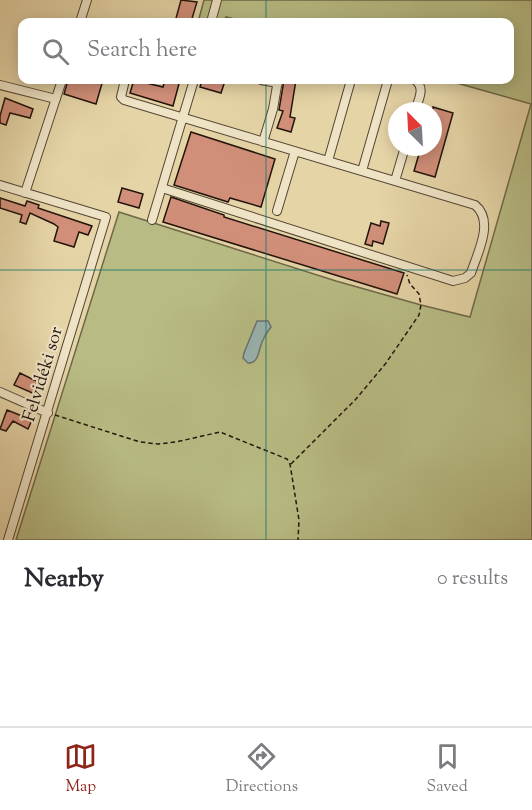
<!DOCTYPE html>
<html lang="en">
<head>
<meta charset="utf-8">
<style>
  :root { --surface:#fff; --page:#f2f2f3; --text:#2b2b33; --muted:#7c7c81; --line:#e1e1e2; --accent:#8f2418 }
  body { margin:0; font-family:"Sorts Mill Goudy",serif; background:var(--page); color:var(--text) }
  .compass { position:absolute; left:388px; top:102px; width:54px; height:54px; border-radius:50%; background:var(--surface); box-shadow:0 3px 15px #0003; rotate:336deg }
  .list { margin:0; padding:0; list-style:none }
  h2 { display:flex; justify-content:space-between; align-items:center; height:78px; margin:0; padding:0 24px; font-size:26px }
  h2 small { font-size:20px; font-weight:400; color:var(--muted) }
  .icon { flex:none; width:33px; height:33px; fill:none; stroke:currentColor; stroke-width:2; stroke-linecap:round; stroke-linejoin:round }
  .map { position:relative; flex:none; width:532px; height:540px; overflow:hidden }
  .search { position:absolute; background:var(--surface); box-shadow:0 3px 15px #0003; left:18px; right:18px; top:18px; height:66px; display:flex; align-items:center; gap:15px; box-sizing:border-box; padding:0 21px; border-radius:12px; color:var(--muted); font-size:22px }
  .sheet { height:186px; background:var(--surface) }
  nav { display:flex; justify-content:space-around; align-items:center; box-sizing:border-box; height:84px; border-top:2px solid var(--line); background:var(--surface); font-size:16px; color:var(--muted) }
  nav a { display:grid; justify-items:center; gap:3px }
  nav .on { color:var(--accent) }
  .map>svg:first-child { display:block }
  .green { fill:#b8bc84; stroke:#6e6848; stroke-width:1.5 }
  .water { fill:#9ab5b2; stroke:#6a7570; stroke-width:1.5 }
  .building { fill:#d18f79; stroke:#23140c; stroke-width:1.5 }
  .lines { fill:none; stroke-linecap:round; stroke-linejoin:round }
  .minor-casing { stroke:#544432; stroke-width:10 }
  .path { stroke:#23140c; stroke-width:1.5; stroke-dasharray:4.5 3; stroke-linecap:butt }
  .minor { stroke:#eee3c5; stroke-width:8 }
  .grid { fill:none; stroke:#0f766e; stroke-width:1.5; stroke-opacity:0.55 }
  .labels { text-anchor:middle; stroke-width:4.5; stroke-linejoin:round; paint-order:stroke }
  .street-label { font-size:18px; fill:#23140c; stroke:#eee3c5 }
</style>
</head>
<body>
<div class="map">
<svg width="532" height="540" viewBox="0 0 532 540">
  <rect width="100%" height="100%" fill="#e5d4a6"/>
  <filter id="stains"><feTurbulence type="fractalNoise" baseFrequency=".00333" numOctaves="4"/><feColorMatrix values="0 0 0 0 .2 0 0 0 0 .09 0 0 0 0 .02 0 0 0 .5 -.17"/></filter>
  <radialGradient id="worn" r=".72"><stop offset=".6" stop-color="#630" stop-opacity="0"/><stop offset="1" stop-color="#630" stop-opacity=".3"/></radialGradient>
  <path class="green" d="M 204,0 L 532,0 L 532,540 L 16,540 L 119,212 L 336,281 L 421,305 L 470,317 L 531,104 L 446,80 L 510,80 L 510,22 L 246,22 L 226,17 L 224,22 L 198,22 Z"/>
  <path class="water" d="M 257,321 L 268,321 L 271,327 C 268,331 265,335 263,340 C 258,349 260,363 248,363 L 243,358 L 244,353 Z"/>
  <path class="building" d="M 181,0 L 197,2 L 191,22 L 175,22 Z
    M 68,80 L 103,80 L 96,104 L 64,94 Z
    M 134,80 L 163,87 L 165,80 L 180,80 L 173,106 L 130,93 Z
    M 202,80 L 225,81 L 221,93 L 200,87 Z
    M 284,80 L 296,80 L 290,117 L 295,118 L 291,132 L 277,128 L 283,111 L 279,110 Z
    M 5,98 L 33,109 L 30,118 L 10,113 L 6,125 L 0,123 L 0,116 Z
    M 433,107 L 453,113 L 435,177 L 414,171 L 421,147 L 433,147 Z
    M 191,132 L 275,159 L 261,207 L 230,198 L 228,202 L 174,185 Z
    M 122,188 L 143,194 L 139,208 L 118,202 Z
    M 171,197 L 224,215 L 224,217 L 404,273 L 397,294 L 163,222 Z
    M 0,198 L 25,206 L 27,201 L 39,205 L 38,208 L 92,226 L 88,235 L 79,232 L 74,247 L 54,241 L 58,227 L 54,224 L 30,213 L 26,224 L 20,222 L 22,215 L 0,208 Z
    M 381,221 L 389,223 L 383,244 L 373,241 L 372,246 L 365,244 L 371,223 L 380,226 Z
    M 20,373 L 42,384 L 37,395 L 14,385 Z
    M 7,410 L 32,420 L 28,429 L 13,421 L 6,431 L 0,429 Z"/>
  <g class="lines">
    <g class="minor-casing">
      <path id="minor" d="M 80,22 L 87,0
        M 211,22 L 217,0
        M 125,80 L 121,97 L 124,100 L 475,205 C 495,221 477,254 471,273 L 465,278 L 453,281 L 162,188
        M 261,80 L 278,83
        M 415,80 C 426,88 418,100 415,111
        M 0,85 L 56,99
        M 263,142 L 273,109 L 278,80
        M 328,161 L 351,80
        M 362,171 L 388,80
        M 395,181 L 405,147
        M 0,185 L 106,217 L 8,540
        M 25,193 L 62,80
        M 277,211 L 295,151
        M 152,220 L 194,80
        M 0,392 L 48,413"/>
    </g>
    <path class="path" d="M 55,415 L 140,442 L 158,444 L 176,442 L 220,432 L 287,459 L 290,464 L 299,520 L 298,540
      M 291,464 L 356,399 L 386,363 L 419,315 L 421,305 L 419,294 L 410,284 L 407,275"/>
    <use href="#minor" class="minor"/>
  </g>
  <path class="grid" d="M 266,0 L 266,22M 266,80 L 266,540M 0,270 L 532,270"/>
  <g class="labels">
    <g class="street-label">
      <text transform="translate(42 374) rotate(-73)" y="6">Felvidéki sor</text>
    </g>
  </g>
  <rect width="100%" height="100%" filter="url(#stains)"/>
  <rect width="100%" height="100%" fill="url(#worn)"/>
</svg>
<svg class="compass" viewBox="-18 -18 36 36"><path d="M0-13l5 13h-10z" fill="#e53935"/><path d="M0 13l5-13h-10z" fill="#7c7c81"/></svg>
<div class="search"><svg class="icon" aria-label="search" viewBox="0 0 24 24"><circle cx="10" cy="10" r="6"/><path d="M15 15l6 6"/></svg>Search here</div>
</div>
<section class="sheet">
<h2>Nearby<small>0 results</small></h2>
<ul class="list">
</ul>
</section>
<nav>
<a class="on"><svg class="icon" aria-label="map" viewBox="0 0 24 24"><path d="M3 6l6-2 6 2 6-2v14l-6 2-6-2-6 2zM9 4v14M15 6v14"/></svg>Map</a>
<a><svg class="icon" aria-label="directions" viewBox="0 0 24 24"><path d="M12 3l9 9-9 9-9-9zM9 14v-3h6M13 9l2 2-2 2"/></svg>Directions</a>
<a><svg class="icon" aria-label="saved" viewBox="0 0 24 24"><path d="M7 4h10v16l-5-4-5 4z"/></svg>Saved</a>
</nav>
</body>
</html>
